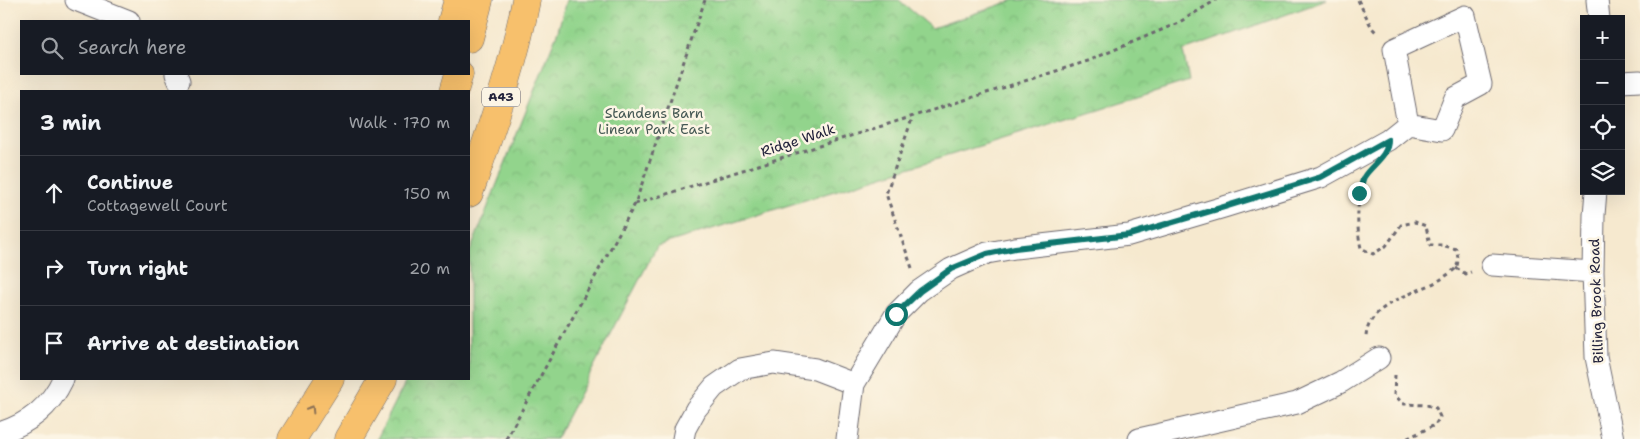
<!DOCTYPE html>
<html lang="en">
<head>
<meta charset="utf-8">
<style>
  :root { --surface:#171b24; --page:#20242c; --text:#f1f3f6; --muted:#9ea1a6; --line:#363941 }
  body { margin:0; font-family:"Shantell Sans",sans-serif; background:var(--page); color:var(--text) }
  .controls { position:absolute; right:15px; top:15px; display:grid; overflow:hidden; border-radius:0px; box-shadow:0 5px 20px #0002 }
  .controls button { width:45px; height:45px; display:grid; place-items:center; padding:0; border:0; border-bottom:1px solid var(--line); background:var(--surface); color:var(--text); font:25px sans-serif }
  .stop { position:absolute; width:15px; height:15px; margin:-11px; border:4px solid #0f766e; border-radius:50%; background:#fff }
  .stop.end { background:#0f766e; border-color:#fff; box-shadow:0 1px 5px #0008 }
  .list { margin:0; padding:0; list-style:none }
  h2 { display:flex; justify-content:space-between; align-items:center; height:65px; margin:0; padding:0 20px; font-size:21px }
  h2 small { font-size:16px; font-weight:400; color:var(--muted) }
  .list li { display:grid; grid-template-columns:32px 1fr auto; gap:15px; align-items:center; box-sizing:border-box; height:75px; padding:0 20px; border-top:1px solid var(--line) }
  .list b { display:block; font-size:19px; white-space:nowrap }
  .list p { margin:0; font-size:16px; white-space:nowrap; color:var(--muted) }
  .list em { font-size:16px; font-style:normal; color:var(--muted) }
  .icon { flex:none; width:28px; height:28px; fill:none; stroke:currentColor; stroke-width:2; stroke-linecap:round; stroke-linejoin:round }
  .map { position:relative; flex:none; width:1640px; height:439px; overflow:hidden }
  .search { position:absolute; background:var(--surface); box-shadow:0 5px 20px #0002; left:20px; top:20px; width:450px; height:55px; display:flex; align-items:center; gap:12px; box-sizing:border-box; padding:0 18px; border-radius:0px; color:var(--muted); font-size:19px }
  .panel { position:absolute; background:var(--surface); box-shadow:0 5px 20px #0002; left:20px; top:90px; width:450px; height:290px; border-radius:0px }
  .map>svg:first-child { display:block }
  .park { fill:url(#park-crowns); stroke:#5a7b64 }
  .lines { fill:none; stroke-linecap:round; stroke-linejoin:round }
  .street-casing { stroke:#6c686f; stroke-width:23 }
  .highway-casing { stroke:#6c686f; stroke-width:29 }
  .path { stroke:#6c686f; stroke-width:3; stroke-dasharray:4 4; stroke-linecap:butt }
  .street { stroke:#fff; stroke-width:21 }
  .highway { stroke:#f7c06c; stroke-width:28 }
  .oneway { stroke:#8c7154 }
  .route { stroke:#0f766e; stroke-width:6 }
  .labels { text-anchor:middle; stroke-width:5; stroke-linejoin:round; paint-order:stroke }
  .shield { fill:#fcf5e5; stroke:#63616e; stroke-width:1 }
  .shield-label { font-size:12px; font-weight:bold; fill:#22223b }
  .park-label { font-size:14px; fill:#445753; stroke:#fcf5e5 }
  .street-label { font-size:14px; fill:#22223b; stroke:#fcf5e5 }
</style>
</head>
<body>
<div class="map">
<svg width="1640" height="439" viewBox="0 0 1640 439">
  <defs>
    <pattern id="park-crowns" width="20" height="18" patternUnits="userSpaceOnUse" patternTransform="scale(1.25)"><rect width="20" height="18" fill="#92d48c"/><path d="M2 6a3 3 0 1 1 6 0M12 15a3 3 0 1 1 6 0" fill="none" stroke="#7eb67a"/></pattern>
  </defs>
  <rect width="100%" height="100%" fill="#fcf5e5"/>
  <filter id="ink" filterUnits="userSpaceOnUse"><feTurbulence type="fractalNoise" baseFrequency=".02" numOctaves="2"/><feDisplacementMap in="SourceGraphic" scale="10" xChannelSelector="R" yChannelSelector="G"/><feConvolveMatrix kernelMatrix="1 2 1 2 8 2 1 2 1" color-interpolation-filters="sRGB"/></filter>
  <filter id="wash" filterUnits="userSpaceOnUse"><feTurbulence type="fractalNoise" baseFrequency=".0096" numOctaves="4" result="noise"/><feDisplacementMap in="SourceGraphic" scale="20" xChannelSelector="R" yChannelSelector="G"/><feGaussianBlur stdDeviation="1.12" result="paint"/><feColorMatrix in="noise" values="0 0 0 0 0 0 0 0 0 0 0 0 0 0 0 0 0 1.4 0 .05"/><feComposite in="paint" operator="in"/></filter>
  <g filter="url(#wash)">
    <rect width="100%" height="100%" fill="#f6e9cf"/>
    <path class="park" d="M 566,0 L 899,0 L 932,28 L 1014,0 L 1327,0 L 1183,51 L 1189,81 L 657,246 L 556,439 L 377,439 L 407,379 L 469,379 L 469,254 L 558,31 Z"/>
  </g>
  <g filter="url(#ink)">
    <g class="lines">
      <g class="street-casing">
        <path id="street" d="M 76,0 L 129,21
          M 1597,0 L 1599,19
          M 1465,16 L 1481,84 L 1455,98 L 1442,130 L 1408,124 L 1394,49 Z
          M 176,74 L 179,81
          M 1621,82 L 1640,81
          M 1596,191 L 1594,215 L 1593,272 L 1596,357 L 1613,439
          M 1492,265 L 1593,272
          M 0,433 C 30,423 50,407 63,379
          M 683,439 L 685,429 L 696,409 L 714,387 L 740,369 L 774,363 L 815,369 L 854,384
          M 847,439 L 854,384 L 896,314 L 919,291 L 951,269 L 987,253 L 1015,248 L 1129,235 L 1224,207 L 1321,177 L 1388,140 L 1408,124
          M 1139,439 L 1297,403 L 1341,382 L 1379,358"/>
      </g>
      <g class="highway-casing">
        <path id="highway" d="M 452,21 L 458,0
          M 469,38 L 479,0
          M 454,91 L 459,74
          M 469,193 C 491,129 514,66 526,0
          M 292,439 L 330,379
          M 348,439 L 383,379"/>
      </g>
      <path class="path" d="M 1358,0 L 1372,28 L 1378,34
        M 1363,180 C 1357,200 1356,227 1361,248 L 1373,254 L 1386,246 L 1401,225 L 1415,222 L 1426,226 L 1430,245 L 1442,245 L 1456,249 C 1458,255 1459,262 1456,268 C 1453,271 1447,275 1443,278 C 1419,294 1365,302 1366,340
        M 635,204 L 1088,61 L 1178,23 L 1216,0
        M 912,268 L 886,194 L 913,116
        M 1456,268 L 1466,274 L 1471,272
        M 1395,375 L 1394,395 L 1404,404 L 1427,405 L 1436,408 L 1440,417 L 1435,425 L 1406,439
        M 506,439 L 635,204 L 705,0"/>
      <use href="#street" class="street"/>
      <use href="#highway" class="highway"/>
    </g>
    <defs><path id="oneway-chevron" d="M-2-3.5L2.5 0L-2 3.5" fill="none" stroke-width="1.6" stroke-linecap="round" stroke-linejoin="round" transform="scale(1.25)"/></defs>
    <use class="oneway" href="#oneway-chevron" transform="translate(311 409) rotate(-58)"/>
  </g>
  <g class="lines" filter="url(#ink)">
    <path class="route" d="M 896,314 L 920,291 L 951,269 L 987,254 L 1015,248 L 1129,235 L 1224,207 L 1321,177 L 1388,140 C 1388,157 1372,164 1364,177 C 1362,181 1361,188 1359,193"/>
  </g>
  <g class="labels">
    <rect class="shield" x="482" y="87.5" width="38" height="19" rx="4"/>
    <g class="shield-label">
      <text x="501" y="101">A43</text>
    </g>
    <g class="park-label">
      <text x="654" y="118">Standens Barn<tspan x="654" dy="16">Linear Park East</tspan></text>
    </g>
    <g class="street-label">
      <text transform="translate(798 140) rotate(-18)" y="5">Ridge Walk</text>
      <text transform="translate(1596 301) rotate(-92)" y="5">Billing Brook Road</text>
    </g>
  </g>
</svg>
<div class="controls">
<button>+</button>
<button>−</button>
<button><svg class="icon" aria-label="locate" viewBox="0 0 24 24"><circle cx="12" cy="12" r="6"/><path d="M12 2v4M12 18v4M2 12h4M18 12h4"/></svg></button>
<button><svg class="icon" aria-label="layers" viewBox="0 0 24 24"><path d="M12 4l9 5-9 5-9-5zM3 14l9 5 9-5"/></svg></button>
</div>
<div class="stop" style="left:896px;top:314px"></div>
<div class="stop end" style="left:1359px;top:193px"></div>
<div class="search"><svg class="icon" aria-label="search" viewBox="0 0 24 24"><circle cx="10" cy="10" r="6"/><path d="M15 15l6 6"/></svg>Search here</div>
<section class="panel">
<h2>3 min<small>Walk · 170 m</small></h2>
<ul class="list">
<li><svg class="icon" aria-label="ahead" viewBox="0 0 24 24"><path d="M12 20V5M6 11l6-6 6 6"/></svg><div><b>Continue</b><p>Cottagewell Court</p></div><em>150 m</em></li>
<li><svg class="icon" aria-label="right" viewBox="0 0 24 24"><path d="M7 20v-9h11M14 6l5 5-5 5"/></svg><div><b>Turn right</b></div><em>20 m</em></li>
<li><svg class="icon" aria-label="arrive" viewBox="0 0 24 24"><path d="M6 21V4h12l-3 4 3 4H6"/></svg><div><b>Arrive at destination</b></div></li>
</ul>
</section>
</div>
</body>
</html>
